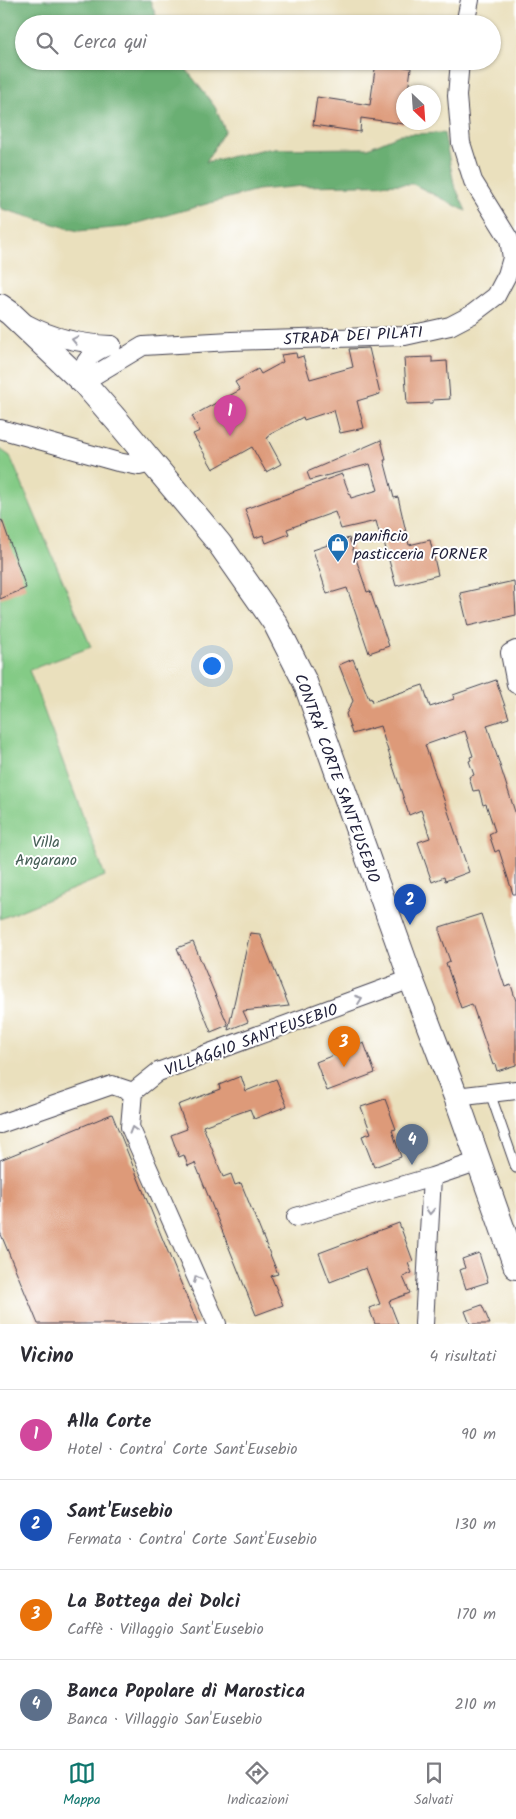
<!DOCTYPE html>
<html lang="it">
<head>
<meta charset="utf-8">
<style>
  :root { --surface:#fff; --page:#f7f7f7; --text:#2b2b33; --muted:#7c7c81; --line:#e1e1e2; --accent:#0f766e }
  body { margin:0; font-family:Kalam,sans-serif; background:var(--page); color:var(--text) }
  .compass { position:absolute; left:396px; top:85px; width:45px; height:45px; border-radius:50%; background:var(--surface); box-shadow:0 1px 4px #0004; rotate:155deg }
  .you { position:absolute; left:211px; top:665px; width:18px; height:18px; margin:-12px; border:4px solid #fff; border-radius:50%; background:#1a73e8; box-shadow:0 0 0 8px #1a73e833 }
  .badge { display:grid; place-items:center; width:32px; height:32px; border-radius:50%; background:var(--accent); color:#fff; font-size:16px; font-weight:700 }
  .pin { position:absolute; translate:-50% -41px; filter:drop-shadow(0 1px 2px #0008) }
  .pin::after { content:''; position:absolute; top:26px; width:18px; height:15px; background:inherit; clip-path:polygon(0 0,100% 0,50% 100%) }
  .list { margin:0; padding:0; list-style:none }
  h2 { display:flex; justify-content:space-between; align-items:center; height:65px; margin:0; padding:0 20px; font-size:21px }
  h2 small { font-size:16px; font-weight:400; color:var(--muted) }
  .list li { display:grid; grid-template-columns:32px 1fr auto; gap:15px; align-items:center; box-sizing:border-box; height:90px; padding:0 20px; border-top:1px solid var(--line) }
  .list b { display:block; font-size:19px; white-space:nowrap }
  .list p { margin:0; font-size:16px; white-space:nowrap; color:var(--muted) }
  .list em { font-size:16px; font-style:normal; color:var(--muted) }
  .icon { flex:none; width:28px; height:28px; fill:none; stroke:currentColor; stroke-width:2; stroke-linecap:round; stroke-linejoin:round }
  .map { position:relative; flex:none; width:516px; height:1324px; overflow:hidden }
  .search { position:absolute; background:var(--surface); box-shadow:0 1px 4px #0004; left:15px; right:15px; top:15px; height:55px; display:flex; align-items:center; gap:12px; box-sizing:border-box; padding:0 18px; border-radius:28px; color:var(--muted); font-size:19px }
  .sheet { height:425px; background:var(--surface) }
  nav { display:flex; justify-content:space-around; align-items:center; box-sizing:border-box; height:70px; border-top:1px solid var(--line); background:var(--surface); font-size:14px; color:var(--muted) }
  nav a { display:grid; justify-items:center; gap:2px }
  nav .on { color:var(--accent) }
  .map>svg:first-child { display:block }
  .green { fill:#84cb86; stroke:#537660 }
  .forest { fill:#6baf73; stroke:#466857 }
  .building { fill:#dd9a79 }
  .lines { fill:none; stroke-linecap:round; stroke-linejoin:round }
  .lane-casing { stroke:#403e4e; stroke-width:11 }
  .street-casing { stroke:#403e4e; stroke-width:20 }
  .secondary-casing { stroke:#403e4e; stroke-width:26 }
  .lane { stroke:#fff; stroke-width:9 }
  .street { stroke:#fff; stroke-width:18 }
  .secondary { stroke:#fff; stroke-width:24 }
  .oneway { stroke:#9c9ca7 }
  .labels { text-anchor:middle; stroke-width:4; stroke-linejoin:round; paint-order:stroke }
  .street-label { font-size:16px; fill:#22223b; stroke:#fff }
  .poi-label { font-size:16px; fill:#22223b; stroke:#fff; text-anchor:start }
  .park-label { font-size:16px; fill:#445d55; stroke:#fff }
</style>
</head>
<body>
<div class="map">
<svg width="516" height="1324" viewBox="0 0 516 1324">
  <rect width="100%" height="100%" fill="#fff"/>
  <filter id="ink" filterUnits="userSpaceOnUse"><feTurbulence type="fractalNoise" baseFrequency=".02" numOctaves="2"/><feDisplacementMap in="SourceGraphic" scale="10" xChannelSelector="R" yChannelSelector="G"/><feConvolveMatrix kernelMatrix="1 2 1 2 8 2 1 2 1" color-interpolation-filters="sRGB"/></filter>
  <filter id="wash" filterUnits="userSpaceOnUse"><feTurbulence type="fractalNoise" baseFrequency=".0096" numOctaves="4" result="noise"/><feDisplacementMap in="SourceGraphic" scale="20" xChannelSelector="R" yChannelSelector="G"/><feGaussianBlur stdDeviation="1.12" result="paint"/><feColorMatrix in="noise" values="0 0 0 0 0 0 0 0 0 0 0 0 0 0 0 0 0 1.4 0 .05"/><feComposite in="paint" operator="in"/></filter>
  <g filter="url(#wash)">
    <rect width="100%" height="100%" fill="#eae0bd"/>
    <path class="green" d="M 0,449 L 10,456 L 91,647 L 29,670 L 105,876 L 0,919 Z"/>
    <path class="forest" d="M 0,0 L 150,0 L 159,24 L 24,24 L 24,61 L 180,61 L 215,107 L 225,130 L 206,162 L 265,149 L 368,148 L 401,134 L 444,133 L 454,184 L 466,211 L 413,184 L 304,186 L 257,190 L 124,227 L 78,231 L 2,209 L 0,207 Z"/>
    <g id="blocks">
      <path class="building" d="M 376,62 L 411,68 L 408,92 L 404,92 L 404,124 L 361,118 L 360,132 L 313,125 L 317,97 L 370,105 Z
        M 369,348 L 380,394 L 357,401 L 364,428 L 340,433 L 334,410 L 304,420 L 303,417 L 269,435 L 269,437 L 267,438 L 281,464 L 266,472 L 252,447 L 213,469 L 193,434 L 200,431 L 192,416 L 240,390 L 235,382 L 258,369 L 261,374 L 283,362 L 281,355 L 296,353 L 297,358 L 303,356 L 310,379 L 353,367 L 349,349 Z
        M 432,357 L 432,362 L 447,361 L 450,399 L 433,400 L 433,403 L 407,404 L 404,358 Z
        M 381,440 L 386,460 L 384,460 L 394,498 L 398,497 L 409,545 L 430,540 L 438,575 L 396,586 L 381,531 L 379,532 L 376,521 L 341,529 L 335,512 L 287,529 L 289,534 L 266,543 L 263,535 L 255,538 L 245,509 L 342,474 L 351,498 L 378,490 L 370,464 L 310,480 L 307,472 Z
        M 2,520 L 26,588 L 0,599 L 0,521 Z
        M 349,538 L 367,592 L 370,591 L 389,646 L 369,653 L 347,588 L 327,594 L 313,550 Z
        M 514,581 L 516,615 L 468,626 L 460,593 Z
        M 353,659 L 369,699 L 371,698 L 372,702 L 423,685 L 430,707 L 454,699 L 453,695 L 496,680 L 509,718 L 487,725 L 516,815 L 516,894 L 513,894 L 499,850 L 495,852 L 489,834 L 495,831 L 486,804 L 483,805 L 479,790 L 473,791 L 469,777 L 474,775 L 469,761 L 471,760 L 470,757 L 473,756 L 465,731 L 425,745 L 469,872 L 445,881 L 444,877 L 432,882 L 418,842 L 430,838 L 421,810 L 409,815 L 380,726 L 352,734 L 346,714 L 353,701 L 339,665 Z
        M 481,914 L 505,987 L 511,985 L 516,1001 L 516,1065 L 497,1071 L 495,1064 L 493,1065 L 472,1004 L 461,1008 L 446,963 L 450,961 L 440,933 L 440,927 Z
        M 250,933 L 260,934 L 289,1006 L 243,1011 L 248,1022 L 228,1030 Z
        M 193,942 L 228,1025 L 211,1032 L 177,948 Z
        M 364,1043 L 375,1073 L 327,1091 L 316,1062 Z
        M 241,1076 L 246,1091 L 276,1079 L 287,1106 L 254,1119 L 250,1109 L 203,1126 L 223,1177 L 231,1174 L 235,1185 L 241,1183 L 278,1274 L 271,1276 L 283,1305 L 256,1315 L 195,1163 L 188,1166 L 184,1155 L 179,1157 L 171,1135 L 187,1129 L 178,1105 L 220,1089 L 219,1085 Z
        M 385,1099 L 396,1129 L 392,1130 L 401,1157 L 374,1167 L 362,1136 L 371,1133 L 361,1107 Z
        M 112,1114 L 163,1240 L 198,1324 L 38,1324 L 0,1232 L 0,1160 Z
        M 399,1223 L 413,1261 L 408,1263 L 412,1273 L 403,1277 L 410,1293 L 389,1301 L 398,1324 L 375,1324 L 369,1308 L 380,1304 L 366,1268 L 330,1282 L 319,1253 Z
        M 479,1253 L 488,1282 L 466,1289 L 460,1270 L 465,1268 L 462,1259 Z
        M 482,1305 L 490,1324 L 470,1324 L 465,1311 Z"/>
    </g>
  </g>
  <g filter="url(#ink)">
    <use href="#blocks" fill-opacity="0" stroke="#403e4e" stroke-width="1"/>
    <g class="lines">
      <g class="lane-casing">
        <path id="lane" d="M 490,1093 L 516,1168"/>
      </g>
      <g class="street-casing">
        <path id="street" d="M 465,24 L 470,0
          M 27,324 C 53,338 82,344 111,345
          M 112,345 C 93,351 80,360 83,382 L 143,346 L 231,341 L 405,336 L 450,326 L 471,315 L 496,296 L 507,275 L 512,258 L 509,239 L 473,181 L 461,143 L 457,96 L 460,61
          M 0,429 L 118,462 L 139,466 L 151,463
          M 516,650 L 510,653 L 516,684
          M 456,1097 L 516,1090
          M 0,1124 L 112,1085 L 133,1092
          M 296,1217 L 432,1177
          M 217,1324 L 130,1127 L 133,1092 L 158,1072 L 411,979
          M 424,1324 L 432,1177 L 479,1161"/>
      </g>
      <g class="secondary-casing">
        <path id="secondary" d="M 0,306 L 10,313 L 85,384 L 119,423 L 219,543 L 275,623 L 305,682 L 411,979 L 456,1097 L 516,1267"/>
      </g>
      <use href="#lane" class="lane"/>
      <use href="#street" class="street"/>
      <use href="#secondary" class="secondary"/>
    </g>
    <defs><path id="oneway-chevron" d="M-2-3.5L2.5 0L-2 3.5" fill="none" stroke-width="1.6" stroke-linecap="round" stroke-linejoin="round" transform="scale(1.25)"/></defs>
    <g class="oneway">
      <use href="#oneway-chevron" transform="translate(75 340) rotate(-169)"/>
      <use href="#oneway-chevron" transform="translate(359 999) rotate(-20)"/>
      <use href="#oneway-chevron" transform="translate(133 1130) rotate(-106)"/>
      <use href="#oneway-chevron" transform="translate(430 1211) rotate(93)"/>
      <use href="#oneway-chevron" transform="translate(197 1279) rotate(-114)"/>
    </g>
  </g>
  <defs>
    <g id="shop-pin" transform="scale(1.125)"><path d="M0 17L-7.5 6A9.5 9.5 0 1 1 7.5 6Z" fill="#1f6fb2" stroke="#fff"/><path d="M-5-2.5h2.3a2.7 3.5 0 0 1 5.4 0H5L5.5 6h-11ZM-1.5-2.5h3a1.5 2.3 0 0 0-3 0Z" fill="#fff"/></g>
  </defs>
  <g fill-rule="evenodd">
    <use href="#shop-pin" x="338" y="544"/>
  </g>
  <g class="labels">
    <g class="street-label">
      <text transform="translate(353 335) rotate(-3)" y="6">STRADA DEI PILATI</text>
      <text transform="translate(338 778) rotate(70)" y="6">CONTRA' CORTE SANT'EUSEBIO</text>
      <text transform="translate(251 1039) rotate(-20)" y="6">VILLAGGIO SANT'EUSEBIO</text>
    </g>
    <g class="poi-label">
      <text x="354" y="541">panificio<tspan x="354" dy="18">pasticceria FORNER</tspan></text>
    </g>
    <g class="park-label">
      <text x="46" y="847">Villa<tspan x="46" dy="18">Angarano</tspan></text>
    </g>
  </g>
</svg>
<svg class="compass" viewBox="-18 -18 36 36"><path d="M0-13l5 13h-10z" fill="#e53935"/><path d="M0 13l5-13h-10z" fill="#7c7c81"/></svg>
<div class="you"></div>
<div class="pin badge" style="left:230px;top:436px;background:#d1479c">1</div>
<div class="pin badge" style="left:410px;top:925px;background:#1a4fb4">2</div>
<div class="pin badge" style="left:344px;top:1067px;background:#e8710a">3</div>
<div class="pin badge" style="left:412px;top:1165px;background:#5c6f8a">4</div>
<div class="search"><svg class="icon" aria-label="search" viewBox="0 0 24 24"><circle cx="10" cy="10" r="6"/><path d="M15 15l6 6"/></svg>Cerca qui</div>
</div>
<section class="sheet">
<h2>Vicino<small>4 risultati</small></h2>
<ul class="list">
<li><span class="badge" style="background:#d1479c">1</span><div><b>Alla Corte</b><p>Hotel · Contra' Corte Sant'Eusebio</p></div><em>90 m</em></li>
<li><span class="badge" style="background:#1a4fb4">2</span><div><b>Sant'Eusebio</b><p>Fermata · Contra' Corte Sant'Eusebio</p></div><em>130 m</em></li>
<li><span class="badge" style="background:#e8710a">3</span><div><b>La Bottega dei Dolci</b><p>Caffè · Villaggio Sant'Eusebio</p></div><em>170 m</em></li>
<li><span class="badge" style="background:#5c6f8a">4</span><div><b>Banca Popolare di Marostica</b><p>Banca · Villaggio San'Eusebio</p></div><em>210 m</em></li>
</ul>
</section>
<nav>
<a class="on"><svg class="icon" aria-label="map" viewBox="0 0 24 24"><path d="M3 6l6-2 6 2 6-2v14l-6 2-6-2-6 2zM9 4v14M15 6v14"/></svg>Mappa</a>
<a><svg class="icon" aria-label="directions" viewBox="0 0 24 24"><path d="M12 3l9 9-9 9-9-9zM9 14v-3h6M13 9l2 2-2 2"/></svg>Indicazioni</a>
<a><svg class="icon" aria-label="saved" viewBox="0 0 24 24"><path d="M7 4h10v16l-5-4-5 4z"/></svg>Salvati</a>
</nav>
</body>
</html>
